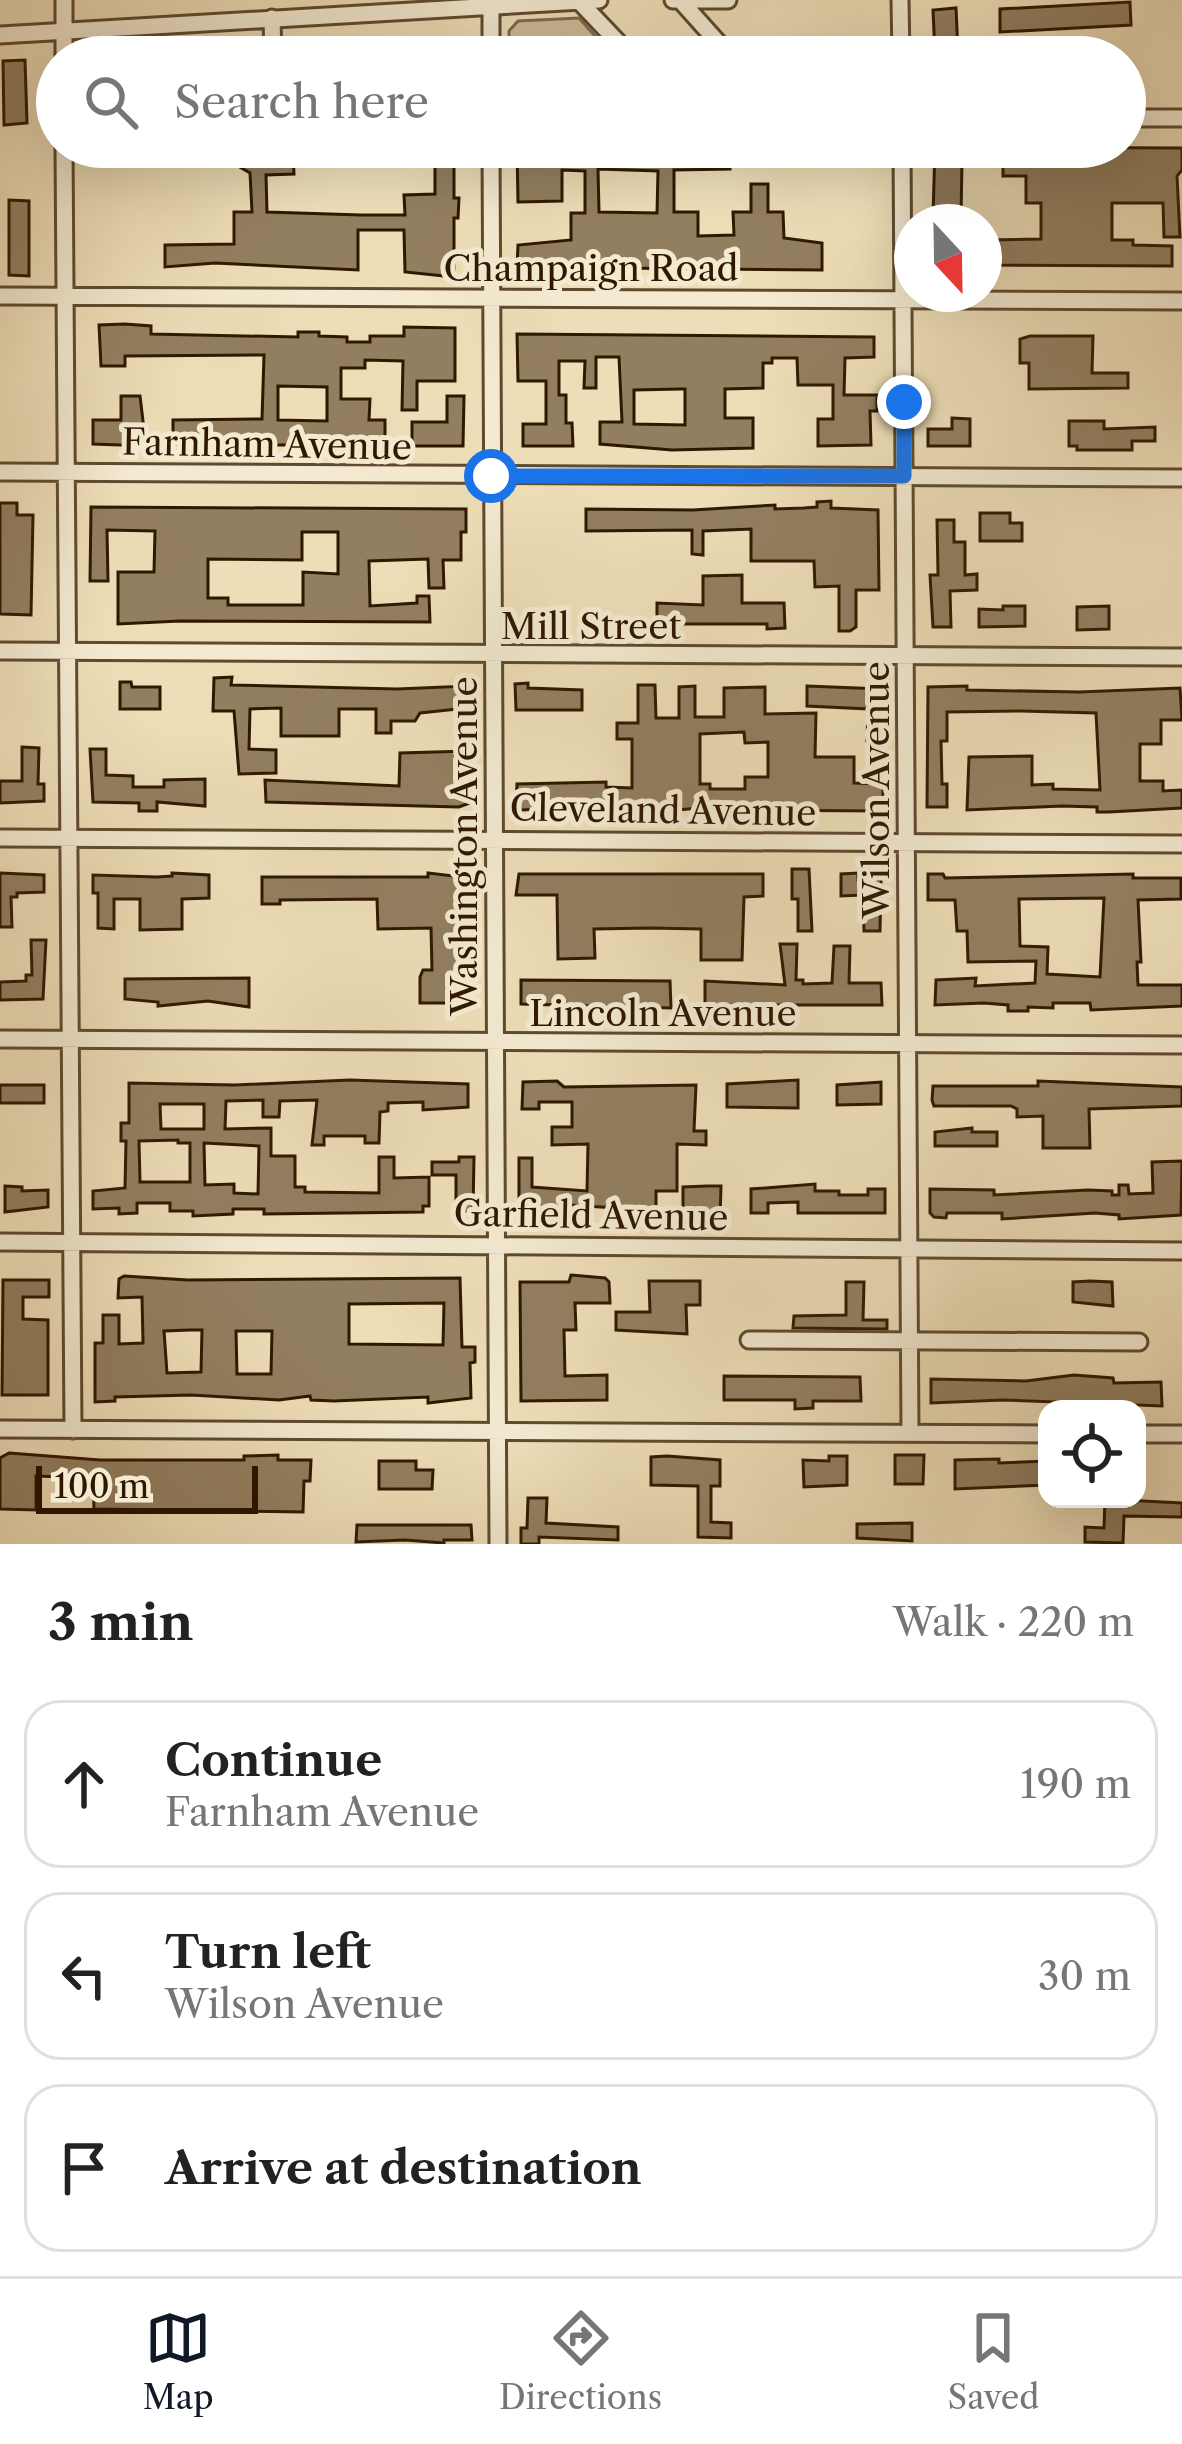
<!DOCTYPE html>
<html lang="en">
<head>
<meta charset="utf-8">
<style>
  :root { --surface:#fff; --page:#f6f6f6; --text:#222; --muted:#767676; --line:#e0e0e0; --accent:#111827 }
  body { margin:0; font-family:"Libre Caslon Text",serif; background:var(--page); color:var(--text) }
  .controls { position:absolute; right:36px; bottom:36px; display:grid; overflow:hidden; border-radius:24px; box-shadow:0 12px 48px #0002 }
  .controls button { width:108px; height:108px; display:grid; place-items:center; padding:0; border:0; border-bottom:3px solid var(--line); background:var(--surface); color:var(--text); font:60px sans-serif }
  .compass { position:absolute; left:894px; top:204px; width:108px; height:108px; border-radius:50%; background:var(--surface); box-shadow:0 12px 48px #0002; rotate:158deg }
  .scale { position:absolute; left:36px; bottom:30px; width:222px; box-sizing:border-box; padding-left:12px; border:6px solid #301800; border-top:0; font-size:33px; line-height:42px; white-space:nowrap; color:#301800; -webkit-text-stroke:9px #f3ead1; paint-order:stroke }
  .stop { position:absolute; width:36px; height:36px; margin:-27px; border:9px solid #1a73e8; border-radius:50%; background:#fff }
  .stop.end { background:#1a73e8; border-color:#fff; box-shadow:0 3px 12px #0008 }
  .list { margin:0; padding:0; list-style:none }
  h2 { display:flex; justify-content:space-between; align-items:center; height:156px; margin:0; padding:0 48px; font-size:51px }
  h2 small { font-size:39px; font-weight:400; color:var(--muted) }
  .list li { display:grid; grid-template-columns:78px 1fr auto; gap:36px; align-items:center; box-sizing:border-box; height:168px; margin:0 24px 24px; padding:0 24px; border:3px solid var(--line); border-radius:36px }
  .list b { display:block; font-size:45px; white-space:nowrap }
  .list p { margin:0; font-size:39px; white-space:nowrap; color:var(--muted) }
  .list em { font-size:39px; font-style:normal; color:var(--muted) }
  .icon { flex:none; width:66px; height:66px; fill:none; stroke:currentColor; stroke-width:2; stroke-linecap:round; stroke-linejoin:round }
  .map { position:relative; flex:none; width:1182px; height:1544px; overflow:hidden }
  .search { position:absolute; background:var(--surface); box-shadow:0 12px 48px #0002; left:36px; right:36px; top:36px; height:132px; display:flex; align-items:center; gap:30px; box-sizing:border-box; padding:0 42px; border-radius:66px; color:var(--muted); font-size:45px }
  .sheet { height:732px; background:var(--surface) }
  nav { display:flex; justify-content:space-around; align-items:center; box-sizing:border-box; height:168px; border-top:3px solid var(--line); background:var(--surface); font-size:33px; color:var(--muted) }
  nav a { display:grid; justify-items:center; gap:6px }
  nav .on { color:var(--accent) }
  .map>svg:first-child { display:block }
  .green { fill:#cdbc99; stroke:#7e6a4c; stroke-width:3 }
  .building { fill:#927f60; stroke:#301800; stroke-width:3; fill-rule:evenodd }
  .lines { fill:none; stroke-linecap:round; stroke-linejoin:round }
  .minor-casing { stroke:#5f4a2e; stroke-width:21 }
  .minor { stroke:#f3ead1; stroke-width:15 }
  .route { stroke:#1a73e8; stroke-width:15 }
  .labels { text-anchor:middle; stroke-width:10; stroke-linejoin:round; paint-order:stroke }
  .street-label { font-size:36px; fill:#301800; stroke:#f3ead1 }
</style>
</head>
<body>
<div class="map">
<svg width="1182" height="1544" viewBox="0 0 1182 1544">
  <rect width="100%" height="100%" fill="#eddeb8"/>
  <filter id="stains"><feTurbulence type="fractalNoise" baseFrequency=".00167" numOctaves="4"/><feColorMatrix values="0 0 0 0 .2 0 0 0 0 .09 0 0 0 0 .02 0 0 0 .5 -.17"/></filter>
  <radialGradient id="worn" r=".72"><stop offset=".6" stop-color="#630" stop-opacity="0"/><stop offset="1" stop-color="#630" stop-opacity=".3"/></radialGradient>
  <path class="green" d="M 579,18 L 614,57 L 509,57 L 509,31 L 518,21 Z"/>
  <path class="building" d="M 1130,2 L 1131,25 L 1000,32 L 1000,9 Z
    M 956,8 L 958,52 L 935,54 L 933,10 Z
    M 25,60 L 27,123 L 4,125 L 3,61 Z
    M 225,147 L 251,147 L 260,155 L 293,153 L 294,174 L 266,175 L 267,212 L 361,215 L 405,215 L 404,195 L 435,194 L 435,147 L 454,147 L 454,198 L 459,198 L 458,218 L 454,218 L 454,277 L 405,272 L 404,230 L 358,230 L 358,270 L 215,263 L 165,267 L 165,245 L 234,244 L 234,212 L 252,212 L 250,173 L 219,155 Z
    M 517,147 L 730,150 L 730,169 L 674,170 L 674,212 L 698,212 L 698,236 L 734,235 L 733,212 L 751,212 L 751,184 L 768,184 L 768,212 L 783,212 L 784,238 L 822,243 L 822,270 L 517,267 L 518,245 L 571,240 L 571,213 L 585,213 L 585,171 L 562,170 L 562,201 L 518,202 ZM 598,169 L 658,171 L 657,213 L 599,212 Z
    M 935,147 L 1182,148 L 1182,170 L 1177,176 L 1180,237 L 1164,237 L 1163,203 L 1112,203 L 1112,240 L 1133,240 L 1133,245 L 1172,246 L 1172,266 L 984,265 L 984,240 L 1041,239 L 1041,203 L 1026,203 L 1026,176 L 1003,176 L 1003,161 L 962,161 L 961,217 L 933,217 Z
    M 9,200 L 29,201 L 29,276 L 9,275 Z
    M 125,324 L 151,326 L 151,334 L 298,337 L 298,332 L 319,332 L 319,336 L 347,337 L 347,342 L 370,342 L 370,336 L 404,336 L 404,327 L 455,328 L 455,381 L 417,381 L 417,410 L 402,410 L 403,361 L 365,360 L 365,368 L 341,368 L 341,399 L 370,399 L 369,420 L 385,420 L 385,446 L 173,444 L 173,420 L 262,419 L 264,355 L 125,356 L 125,366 L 101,366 L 99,325 ZM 278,386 L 327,387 L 327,421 L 278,420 Z
    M 517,334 L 874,337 L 874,357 L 845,358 L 844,395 L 877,395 L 877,411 L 870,411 L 871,445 L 818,446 L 818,419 L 833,419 L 833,385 L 798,385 L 797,358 L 772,358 L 772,363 L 763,363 L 763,388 L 725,389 L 725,418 L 753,418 L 753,448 L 672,450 L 600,444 L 600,422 L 622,422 L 619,357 L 596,357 L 596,388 L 584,388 L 585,361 L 559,361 L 559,395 L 566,395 L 566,423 L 572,423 L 573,446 L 523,446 L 523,424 L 546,424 L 546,381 L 518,381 ZM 681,389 L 685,389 L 685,425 L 634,424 L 634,390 Z
    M 1030,336 L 1093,336 L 1092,373 L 1128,373 L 1128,388 L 1029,389 L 1029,363 L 1020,363 L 1020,339 Z
    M 121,396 L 140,396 L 146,446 L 93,444 L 93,420 L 121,420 Z
    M 447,396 L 464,396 L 463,446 L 412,446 L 412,422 L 447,422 Z
    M 952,418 L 970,419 L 970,446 L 928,446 L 928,429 L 952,429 Z
    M 1069,421 L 1104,421 L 1104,429 L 1155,427 L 1155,441 L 1132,441 L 1132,450 L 1077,450 L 1077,446 L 1069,446 Z
    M 831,501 L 831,508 L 878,510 L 879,590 L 856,590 L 856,627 L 850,631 L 839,631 L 839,586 L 815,587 L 814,561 L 751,561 L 751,529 L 703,531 L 703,555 L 692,554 L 692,530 L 586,531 L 586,509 L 693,510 L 775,505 L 775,509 L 804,508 L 817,507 L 817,502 Z
    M 0,503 L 17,503 L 17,515 L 33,515 L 31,615 L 0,614 Z
    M 91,507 L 466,509 L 466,532 L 461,532 L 461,560 L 443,560 L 444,588 L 429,588 L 428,559 L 369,561 L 370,606 L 417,603 L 417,596 L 429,596 L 430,622 L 180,621 L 118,624 L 118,572 L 154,572 L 155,531 L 107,530 L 108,581 L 90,581 ZM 302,532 L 338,532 L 338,574 L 303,572 L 303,605 L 228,605 L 228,598 L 208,598 L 208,559 L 302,560 Z
    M 980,513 L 1010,513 L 1010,523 L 1022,523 L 1022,541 L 980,541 Z
    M 937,520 L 954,520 L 954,542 L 965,542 L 965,575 L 977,574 L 977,590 L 950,591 L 951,627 L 933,627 L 930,575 L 938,575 Z
    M 742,575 L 742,603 L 784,603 L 785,628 L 767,629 L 767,624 L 657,624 L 657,603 L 703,605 L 703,576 Z
    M 1003,606 L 1025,606 L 1025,626 L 979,627 L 979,609 L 1003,610 Z
    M 1109,606 L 1109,629 L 1077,630 L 1077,607 Z
    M 232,677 L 231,685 L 397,689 L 468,686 L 468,708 L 420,713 L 415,721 L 391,721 L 391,733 L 376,733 L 376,709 L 339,709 L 339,736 L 281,736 L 281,708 L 250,709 L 249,749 L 276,750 L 276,773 L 239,774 L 234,711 L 213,711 L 214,678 Z
    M 120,682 L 131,682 L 132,687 L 160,687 L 160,709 L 120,709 Z
    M 528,683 L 528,688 L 582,690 L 582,710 L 516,710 L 515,684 Z
    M 638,685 L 655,685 L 656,718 L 679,718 L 679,687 L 695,686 L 695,717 L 724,717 L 724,688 L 765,687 L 765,714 L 816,713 L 815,757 L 854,757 L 854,783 L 883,784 L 883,811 L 720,810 L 720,806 L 657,812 L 574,808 L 520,810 L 516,807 L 517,784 L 606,782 L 606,787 L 632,788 L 632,739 L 617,739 L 617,723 L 638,723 ZM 744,732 L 745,743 L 768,742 L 768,777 L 745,777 L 745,789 L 710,789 L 710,784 L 700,784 L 700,734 Z
    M 807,686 L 881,689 L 883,741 L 867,741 L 868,709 L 807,706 Z
    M 967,686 L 967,690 L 1079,692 L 1180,688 L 1182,720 L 1161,720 L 1161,744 L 1140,744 L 1140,781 L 1163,781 L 1163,791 L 1182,790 L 1182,808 L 1109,812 L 1097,812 L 1097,807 L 1062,806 L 967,810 L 969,757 L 1032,756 L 1032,785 L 1053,784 L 1053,789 L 1100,790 L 1096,713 L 1021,711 L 947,712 L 947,741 L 941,741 L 942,784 L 947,784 L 947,807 L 927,807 L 928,687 Z
    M 22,747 L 39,748 L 38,784 L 44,784 L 44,801 L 0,803 L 0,781 L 22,781 Z
    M 90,749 L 106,749 L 106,775 L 133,776 L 133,787 L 164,787 L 164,780 L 205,779 L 205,806 L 157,802 L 157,811 L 139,811 L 139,803 L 93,802 Z
    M 469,751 L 470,803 L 459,807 L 266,802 L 265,780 L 399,786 L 400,753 Z
    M 792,869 L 809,869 L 812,931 L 798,931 L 798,899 L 792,899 Z
    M 0,873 L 44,875 L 44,892 L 17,893 L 17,897 L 11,897 L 12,927 L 0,927 Z
    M 172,873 L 209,875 L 209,898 L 182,899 L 182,929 L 140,930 L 140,899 L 114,899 L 114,929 L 98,928 L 98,893 L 93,893 L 93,875 L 157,877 L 172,876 Z
    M 428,873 L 471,878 L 467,1000 L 461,1003 L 420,1003 L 420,977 L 423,970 L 432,970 L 431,928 L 378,929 L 377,899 L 280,900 L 280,904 L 262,904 L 262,877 L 428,877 Z
    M 858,873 L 858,880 L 881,879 L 880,931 L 864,931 L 863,895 L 841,896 L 841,874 Z
    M 519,874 L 763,874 L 763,896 L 744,897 L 742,960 L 701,960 L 701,929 L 650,928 L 594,929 L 595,958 L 558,959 L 557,895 L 516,895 Z
    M 928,874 L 943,874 L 945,878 L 1133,874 L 1133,878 L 1181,878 L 1181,899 L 1138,900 L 1141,962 L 1137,962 L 1138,985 L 1182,985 L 1182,1006 L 1091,1010 L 1090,1003 L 1053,1003 L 1053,1008 L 1028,1007 L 1028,1011 L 1008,1011 L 1008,1005 L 984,1003 L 935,1005 L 936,980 L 976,978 L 975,986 L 1035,983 L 1036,961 L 968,962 L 967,931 L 957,931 L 955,900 L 928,900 ZM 1104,898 L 1100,977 L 1047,974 L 1048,947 L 1020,946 L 1019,899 Z
    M 31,940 L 46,940 L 43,999 L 0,1000 L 0,982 L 26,981 L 26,975 L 32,975 Z
    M 780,944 L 797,944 L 796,980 L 803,980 L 803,984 L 832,983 L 834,946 L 850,946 L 849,983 L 881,983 L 882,1005 L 705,1005 L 705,981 L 785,985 Z
    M 249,978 L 249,1007 L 208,1001 L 158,1006 L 158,1002 L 125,999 L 125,979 Z
    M 521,980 L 670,981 L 671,1008 L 521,1004 Z
    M 350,1080 L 468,1084 L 468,1107 L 423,1110 L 423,1102 L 388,1103 L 388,1111 L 380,1112 L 379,1143 L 365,1143 L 365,1136 L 324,1136 L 324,1145 L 312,1145 L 317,1100 L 280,1101 L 279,1117 L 263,1117 L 263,1100 L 226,1101 L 225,1129 L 271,1128 L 271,1156 L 295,1156 L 295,1187 L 305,1187 L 305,1192 L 379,1193 L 379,1157 L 394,1157 L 394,1178 L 429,1177 L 429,1206 L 423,1206 L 423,1212 L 264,1214 L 264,1209 L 233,1209 L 233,1214 L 193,1216 L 193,1211 L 170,1211 L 170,1203 L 137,1203 L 137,1213 L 119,1214 L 119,1208 L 93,1209 L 93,1191 L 125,1188 L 126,1141 L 121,1141 L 121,1123 L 129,1123 L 129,1083 L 235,1085 ZM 160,1104 L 204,1104 L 204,1129 L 161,1129 ZM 178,1140 L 178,1143 L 190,1143 L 190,1182 L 140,1182 L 139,1141 ZM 204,1143 L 259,1146 L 258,1194 L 234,1193 L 234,1184 L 205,1185 Z
    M 798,1080 L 798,1108 L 727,1107 L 727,1084 Z
    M 557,1081 L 564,1087 L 696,1085 L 694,1131 L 706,1131 L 706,1145 L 677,1144 L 677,1191 L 656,1191 L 656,1213 L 621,1214 L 616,1208 L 569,1205 L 568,1212 L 519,1215 L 519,1158 L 532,1158 L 532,1187 L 587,1191 L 588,1144 L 552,1145 L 552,1127 L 572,1127 L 572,1102 L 539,1102 L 539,1109 L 522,1109 L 523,1082 Z
    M 1038,1081 L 1182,1087 L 1182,1106 L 1089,1109 L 1090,1148 L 1043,1148 L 1043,1116 L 1017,1117 L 1017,1109 L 1011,1106 L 934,1106 L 932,1100 L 933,1086 L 1038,1086 Z
    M 881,1082 L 881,1104 L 837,1105 L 837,1085 Z
    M 0,1085 L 44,1085 L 44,1103 L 0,1103 Z
    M 972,1128 L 972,1132 L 997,1132 L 997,1146 L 935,1146 L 935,1132 Z
    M 459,1157 L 474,1157 L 473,1211 L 456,1212 L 456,1175 L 432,1175 L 432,1162 L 459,1162 Z
    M 1182,1161 L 1181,1215 L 1119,1219 L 1119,1215 L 1095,1213 L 1002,1219 L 1002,1213 L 947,1213 L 946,1218 L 934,1217 L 930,1213 L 930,1189 L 994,1190 L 994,1195 L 1088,1190 L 1112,1191 L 1112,1195 L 1119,1195 L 1119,1185 L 1128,1185 L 1129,1194 L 1153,1193 L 1152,1162 Z
    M 815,1184 L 815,1191 L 839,1191 L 839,1195 L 868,1195 L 868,1189 L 885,1189 L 885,1213 L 798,1213 L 798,1202 L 768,1203 L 768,1213 L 751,1213 L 751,1189 Z
    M 5,1186 L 22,1187 L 22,1191 L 48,1190 L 48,1207 L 5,1212 Z
    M 707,1186 L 721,1186 L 720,1218 L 683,1219 L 683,1187 Z
    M 571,1275 L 605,1278 L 609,1282 L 610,1303 L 575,1303 L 576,1330 L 564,1330 L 565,1376 L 607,1375 L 607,1400 L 521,1401 L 520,1282 L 569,1282 Z
    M 124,1276 L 188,1280 L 460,1278 L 462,1347 L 475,1347 L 475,1362 L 470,1363 L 471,1398 L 428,1403 L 428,1397 L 334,1401 L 311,1400 L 310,1396 L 279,1400 L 191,1395 L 115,1397 L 115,1401 L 95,1402 L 95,1343 L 103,1343 L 103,1315 L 119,1315 L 119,1344 L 143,1343 L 142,1297 L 118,1298 L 119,1279 ZM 444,1303 L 443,1345 L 349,1344 L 349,1304 ZM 190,1330 L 202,1330 L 201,1372 L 167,1373 L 164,1331 ZM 236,1331 L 272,1331 L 271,1374 L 237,1374 Z
    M 3,1280 L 49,1280 L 49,1297 L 23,1297 L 23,1319 L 48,1320 L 48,1395 L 2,1395 Z
    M 649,1281 L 700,1281 L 700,1305 L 686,1305 L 687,1334 L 616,1330 L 616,1312 L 650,1312 Z
    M 1090,1281 L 1112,1282 L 1113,1306 L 1073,1302 L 1073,1282 Z
    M 846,1282 L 864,1282 L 863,1320 L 887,1320 L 887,1329 L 793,1328 L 794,1316 L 846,1315 Z
    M 1074,1375 L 1113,1378 L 1114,1383 L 1161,1382 L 1162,1406 L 1003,1400 L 931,1403 L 931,1379 L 1026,1381 Z
    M 724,1376 L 860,1377 L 861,1401 L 813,1401 L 813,1408 L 795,1409 L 795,1400 L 724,1400 Z
    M 9,1453 L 100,1460 L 244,1460 L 244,1456 L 278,1455 L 278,1460 L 311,1460 L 310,1481 L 304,1481 L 303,1512 L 94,1509 L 93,1478 L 36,1476 L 36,1510 L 0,1509 L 0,1458 Z
    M 895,1455 L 924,1455 L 923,1484 L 895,1484 Z
    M 667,1456 L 720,1460 L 720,1486 L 711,1486 L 711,1522 L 731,1523 L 731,1538 L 698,1537 L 698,1486 L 651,1485 L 651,1457 Z
    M 829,1456 L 847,1456 L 847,1485 L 804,1487 L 803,1460 L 829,1461 Z
    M 999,1459 L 999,1463 L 1047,1461 L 1047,1485 L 955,1489 L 955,1460 Z
    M 379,1461 L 416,1461 L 416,1470 L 433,1470 L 432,1489 L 379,1489 Z
    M 528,1498 L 547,1498 L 546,1523 L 618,1527 L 618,1540 L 539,1537 L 539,1544 L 521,1544 L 521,1528 L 527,1528 Z
    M 1105,1499 L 1182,1503 L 1182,1517 L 1124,1516 L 1123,1543 L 1085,1542 L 1085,1527 L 1104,1528 Z
    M 912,1523 L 912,1541 L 857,1538 L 857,1524 Z
    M 357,1525 L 471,1525 L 472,1540 L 444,1540 L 444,1543 L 405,1540 L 356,1542 Z"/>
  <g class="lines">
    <g class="minor-casing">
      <path id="minor" d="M 64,0 L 64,57
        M 578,0 L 632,57
        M 673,0 L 728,0
        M 680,0 L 731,57
        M 900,0 L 901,57
        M 491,5 L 491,57
        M 272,18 L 273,57
        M 0,35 L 599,0
        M 1125,118 L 1182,118
        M 64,147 L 73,1430
        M 491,147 L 498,1544
        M 902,147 L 910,1433
        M 0,296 L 1182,301
        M 0,472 L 1182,478
        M 0,651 L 1182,657
        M 0,838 L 1182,844
        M 0,1039 L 1182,1045
        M 0,1242 L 1182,1251
        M 749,1340 L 1139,1342
        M 0,1429 L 1047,1434
        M 1137,1434 L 1182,1434"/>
    </g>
    <use href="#minor" class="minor"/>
  </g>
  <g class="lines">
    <path class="route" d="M 491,476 L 904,476 L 904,402"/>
  </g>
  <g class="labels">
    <g class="street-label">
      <text x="591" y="281">Champaign Road</text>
      <text transform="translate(267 444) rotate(1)" y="13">Farnham Avenue</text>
      <text x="591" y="639">Mill Street</text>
      <text transform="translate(876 790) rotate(-90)" y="13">Wilson Avenue</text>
      <text transform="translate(663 810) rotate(1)" y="13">Cleveland Avenue</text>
      <text transform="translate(464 846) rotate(-90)" y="13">Washington Avenue</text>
      <text x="663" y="1026">Lincoln Avenue</text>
      <text transform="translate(591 1215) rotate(1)" y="13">Garfield Avenue</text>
    </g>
  </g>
  <rect width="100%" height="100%" filter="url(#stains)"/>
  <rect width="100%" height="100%" fill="url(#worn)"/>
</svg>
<div class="controls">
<button><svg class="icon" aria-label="locate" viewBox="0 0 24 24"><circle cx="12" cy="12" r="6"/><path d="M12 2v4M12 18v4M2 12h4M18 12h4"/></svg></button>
</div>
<svg class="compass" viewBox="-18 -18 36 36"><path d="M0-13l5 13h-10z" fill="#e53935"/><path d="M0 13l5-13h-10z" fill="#767676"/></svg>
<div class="scale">100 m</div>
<div class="stop" style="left:491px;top:476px"></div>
<div class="stop end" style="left:904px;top:402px"></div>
<div class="search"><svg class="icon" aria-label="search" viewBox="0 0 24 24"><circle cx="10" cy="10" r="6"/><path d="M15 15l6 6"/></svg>Search here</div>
</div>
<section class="sheet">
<h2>3 min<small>Walk · 220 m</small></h2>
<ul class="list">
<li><svg class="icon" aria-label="ahead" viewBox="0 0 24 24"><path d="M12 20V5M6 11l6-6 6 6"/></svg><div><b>Continue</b><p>Farnham Avenue</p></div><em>190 m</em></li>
<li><svg class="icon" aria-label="left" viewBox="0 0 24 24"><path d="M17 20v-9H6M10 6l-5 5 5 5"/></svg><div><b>Turn left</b><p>Wilson Avenue</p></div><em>30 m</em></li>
<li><svg class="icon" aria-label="arrive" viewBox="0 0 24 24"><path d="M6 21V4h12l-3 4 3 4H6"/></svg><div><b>Arrive at destination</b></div></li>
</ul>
</section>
<nav>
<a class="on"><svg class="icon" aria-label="map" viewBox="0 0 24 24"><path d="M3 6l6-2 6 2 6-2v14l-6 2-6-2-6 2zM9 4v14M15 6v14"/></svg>Map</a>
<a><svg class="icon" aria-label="directions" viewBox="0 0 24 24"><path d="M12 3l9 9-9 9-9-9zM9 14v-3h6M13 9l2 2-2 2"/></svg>Directions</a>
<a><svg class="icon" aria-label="saved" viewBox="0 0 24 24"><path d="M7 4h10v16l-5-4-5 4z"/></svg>Saved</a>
</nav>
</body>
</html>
